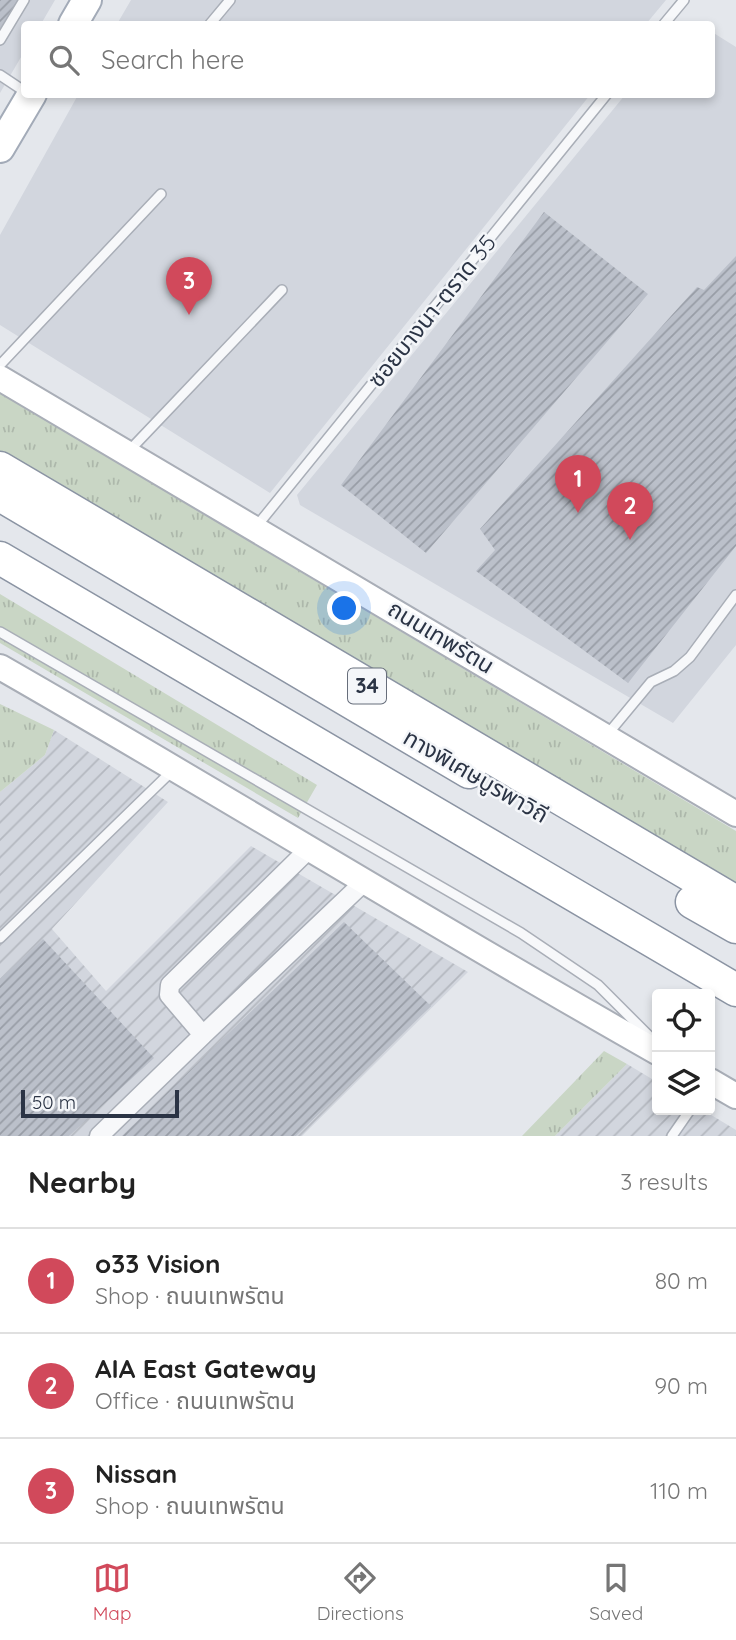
<!DOCTYPE html>
<html lang="en">
<head>
<meta charset="utf-8">
<style>
  :root { --surface:#fff; --page:#f2f2f2; --text:#222; --muted:#767676; --line:#e0e0e0; --accent:#d1495b }
  body { margin:0; font-family:Quicksand,"Noto Sans Thai",sans-serif; background:var(--page); color:var(--text) }
  .controls { position:absolute; right:21px; bottom:21px; display:grid; overflow:hidden; border-radius:7px; box-shadow:0 4px 10px #0003 }
  .controls button { width:63px; height:63px; display:grid; place-items:center; padding:0; border:0; border-bottom:2px solid var(--line); background:var(--surface); color:var(--text); font:35px sans-serif }
  .scale { position:absolute; left:21px; bottom:18px; width:158px; box-sizing:border-box; padding-left:7px; border:4px solid #2b3445; border-top:0; font-size:19px; line-height:24px; white-space:nowrap; color:#2b3445; -webkit-text-stroke:5px #f4f6f9; paint-order:stroke }
  .you { position:absolute; left:345px; top:609px; width:24px; height:24px; margin:-18px; border:5px solid #fff; border-radius:50%; background:#1a73e8; box-shadow:0 0 0 10px #1a73e833 }
  .badge { display:grid; place-items:center; width:46px; height:46px; border-radius:50%; background:var(--accent); color:#fff; font-size:23px; font-weight:700 }
  .pin { position:absolute; translate:-50% -58px; filter:drop-shadow(0 2px 4px #0008) }
  .pin::after { content:''; position:absolute; top:37px; width:24px; height:21px; background:inherit; clip-path:polygon(0 0,100% 0,50% 100%) }
  .list { margin:0; padding:0; list-style:none }
  h2 { display:flex; justify-content:space-between; align-items:center; height:91px; margin:0; padding:0 28px; font-size:30px }
  h2 small { font-size:23px; font-weight:400; color:var(--muted) }
  .list li { display:grid; grid-template-columns:46px 1fr auto; gap:21px; align-items:center; box-sizing:border-box; height:105px; padding:0 28px; border-top:2px solid var(--line) }
  .list b { display:block; font-size:26px; white-space:nowrap }
  .list p { margin:0; font-size:23px; white-space:nowrap; color:var(--muted) }
  .list em { font-size:23px; font-style:normal; color:var(--muted) }
  .icon { flex:none; width:38px; height:38px; fill:none; stroke:currentColor; stroke-width:2; stroke-linecap:round; stroke-linejoin:round }
  .map { position:relative; flex:none; width:736px; height:1136px; overflow:hidden }
  .search { position:absolute; background:var(--surface); box-shadow:0 4px 10px #0003; left:21px; right:21px; top:21px; height:77px; display:flex; align-items:center; gap:18px; box-sizing:border-box; padding:0 24px; border-radius:7px; color:var(--muted); font-size:26px }
  .sheet { height:406px; background:var(--surface) }
  nav { display:flex; justify-content:space-around; align-items:center; box-sizing:border-box; height:98px; border-top:2px solid var(--line); background:var(--surface); font-size:19px; color:var(--muted) }
  nav a { display:grid; justify-items:center; gap:4px }
  nav .on { color:var(--accent) }
  .map>svg:first-child { display:block }
  .built { fill:#d2d6de }
  .industrial { fill:url(#industrial-furrows) }
  .grass { fill:url(#grass-tufts) }
  .building { fill:url(#building-hatch) }
  .lines { fill:none; stroke-linecap:round; stroke-linejoin:round }
  .lane-casing { stroke:#a9aeb7; stroke-width:12 }
  .street-casing { stroke:#a9aeb7; stroke-width:21 }
  .secondary-casing { stroke:#a9aeb7; stroke-width:28 }
  .primary-casing { stroke:#a3abb8; stroke-width:32 }
  .highway-casing { stroke:#8b94a3; stroke-width:35 }
  .lane { stroke:#f7f8fa; stroke-width:9 }
  .street { stroke:#f7f8fa; stroke-width:18 }
  .secondary { stroke:#fff; stroke-width:24 }
  .primary { stroke:#fff; stroke-width:28 }
  .highway { stroke:#fff; stroke-width:32 }
  .labels { text-anchor:middle; stroke-width:5; stroke-linejoin:round; paint-order:stroke }
  .shield { fill:#f4f6f9; stroke:#676e7b; stroke-width:2 }
  .shield-label { font-size:21px; font-weight:bold; fill:#2b3445 }
  .street-label { font-size:23px; fill:#2b3445; stroke:#f4f6f9 }
</style>
</head>
<body>
<div class="map">
<svg width="736" height="1136" viewBox="0 0 736 1136">
  <defs>
    <pattern id="industrial-furrows" width="10" height="10" patternUnits="userSpaceOnUse" patternTransform="scale(1.75)"><rect width="10" height="10" fill="#d2d6de"/><path d="M-1 1l2-2M0 10L10 0M9 11l2-2" fill="none" stroke="#b4b8c0"/></pattern>
    <pattern id="grass-tufts" width="24" height="20" patternUnits="userSpaceOnUse" patternTransform="scale(1.75)"><rect width="24" height="20" fill="#c9d6c5"/><path d="M3 7l-1-3M5 7V3M7 7l1-3M15 17l-1-3M17 17v-4M19 17l1-3" fill="none" stroke="#adb8ab"/></pattern>
    <pattern id="building-hatch" width="6" height="6" patternUnits="userSpaceOnUse" patternTransform="scale(1.75)"><rect width="6" height="6" fill="#bbc0ca"/><path d="M-1 1l2-2M0 6l6-6M5 7l2-2" fill="none" stroke="#989da6"/></pattern>
  </defs>
  <rect width="100%" height="100%" fill="#e4e7ec"/>
  <path class="built" d="M 0,0 L 55,0 L 41,24 L 24,24 L 24,52 L 0,93 Z
    M 131,0 L 666,0 L 646,24 L 117,24 Z
    M 712,32 L 736,47 L 736,645 L 673,723 L 300,505 L 297,495 L 625,95 L 712,94 Z
    M 78,95 L 590,95 L 270,493 L 0,325 L 0,235 Z"/>
  <path class="industrial" d="M 54,730 L 168,802 L 52,929 L 106,991 L 251,846 L 468,972 L 302,1136 L 0,1136 L 0,792 L 45,755 Z
    M 627,1064 L 657,1082 L 657,1110 L 703,1110 L 736,1130 L 736,1136 L 555,1136 Z"/>
  <path class="grass" d="M 0,393 L 736,831 L 736,885 L 0,458 Z
    M 0,594 L 317,785 L 298,818 L 0,643 Z
    M 0,704 L 54,730 L 45,755 L 0,792 Z
    M 604,1051 L 627,1064 L 555,1136 L 522,1136 Z"/>
  <path class="building" d="M 0,0 L 18,0 L 0,30 Z
    M 544,212 L 648,294 L 426,553 L 341,485 Z
    M 736,256 L 736,546 L 628,683 L 476,571 L 495,550 L 480,529 L 697,287 L 704,290 Z
    M 344,922 L 431,1006 L 296,1136 L 122,1136 Z
    M 43,939 L 154,1058 L 69,1136 L 0,1136 L 0,979 Z"/>
  <g class="lines">
    <g class="lane-casing">
      <path id="lane" d="M 210,24 L 230,0
        M 664,24 L 684,0
        M 0,40 L 24,0
        M 0,75 L 24,91
        M 0,365 L 161,194
        M 128,452 L 282,290
        M 256,527 L 607,94
        M 0,632 L 521,933 L 598,985 L 652,1039
        M 607,735 L 651,682 L 674,671 L 690,657 L 736,595
        M 0,938 L 172,771
        M 672,1136 L 690,1110"/>
    </g>
    <g class="street-casing">
      <path id="street" d="M 203,1035 L 363,883
        M 99,1136 L 203,1035 L 169,995 L 170,985 L 308,850"/>
    </g>
    <g class="secondary-casing">
      <path id="secondary" d="M 0,378 L 736,814
        M 0,667 C 220,793 436,927 657,1052
        M 710,1081 L 736,1096"/>
    </g>
    <g class="primary-casing">
      <path id="primary" d="M 73,24 L 87,0
        M 0,148 L 32,94"/>
    </g>
    <g class="highway-casing">
      <path id="highway" d="M 0,468 L 736,902
        M 0,495 L 469,772
        M 0,558 L 736,990
        M 692,902 L 736,927"/>
    </g>
    <use href="#lane" class="lane"/>
    <use href="#street" class="street"/>
    <use href="#secondary" class="secondary"/>
    <use href="#primary" class="primary"/>
    <use href="#highway" class="highway"/>
  </g>
  <g class="labels">
    <rect class="shield" x="348" y="668.5" width="38" height="35" rx="5"/>
    <g class="shield-label">
      <text x="367" y="693">34</text>
    </g>
    <g class="street-label">
      <text transform="translate(432 311) rotate(-51)" y="8">ซอยบางนา-ตราด 35</text>
      <text transform="translate(441 637) rotate(31)" y="8">ถนนเทพรัตน</text>
      <text transform="translate(476 776) rotate(30)" y="8">ทางพิเศษบูรพาวิถี</text>
    </g>
  </g>
</svg>
<div class="controls">
<button><svg class="icon" aria-label="locate" viewBox="0 0 24 24"><circle cx="12" cy="12" r="6"/><path d="M12 2v4M12 18v4M2 12h4M18 12h4"/></svg></button>
<button><svg class="icon" aria-label="layers" viewBox="0 0 24 24"><path d="M12 4l9 5-9 5-9-5zM3 14l9 5 9-5"/></svg></button>
</div>
<div class="scale">50 m</div>
<div class="you"></div>
<div class="pin badge" style="left:578px;top:513px">1</div>
<div class="pin badge" style="left:630px;top:540px">2</div>
<div class="pin badge" style="left:189px;top:315px">3</div>
<div class="search"><svg class="icon" aria-label="search" viewBox="0 0 24 24"><circle cx="10" cy="10" r="6"/><path d="M15 15l6 6"/></svg>Search here</div>
</div>
<section class="sheet">
<h2>Nearby<small>3 results</small></h2>
<ul class="list">
<li><span class="badge">1</span><div><b>o33 Vision</b><p>Shop · ถนนเทพรัตน</p></div><em>80 m</em></li>
<li><span class="badge">2</span><div><b>AIA East Gateway</b><p>Office · ถนนเทพรัตน</p></div><em>90 m</em></li>
<li><span class="badge">3</span><div><b>Nissan</b><p>Shop · ถนนเทพรัตน</p></div><em>110 m</em></li>
</ul>
</section>
<nav>
<a class="on"><svg class="icon" aria-label="map" viewBox="0 0 24 24"><path d="M3 6l6-2 6 2 6-2v14l-6 2-6-2-6 2zM9 4v14M15 6v14"/></svg>Map</a>
<a><svg class="icon" aria-label="directions" viewBox="0 0 24 24"><path d="M12 3l9 9-9 9-9-9zM9 14v-3h6M13 9l2 2-2 2"/></svg>Directions</a>
<a><svg class="icon" aria-label="saved" viewBox="0 0 24 24"><path d="M7 4h10v16l-5-4-5 4z"/></svg>Saved</a>
</nav>
</body>
</html>
